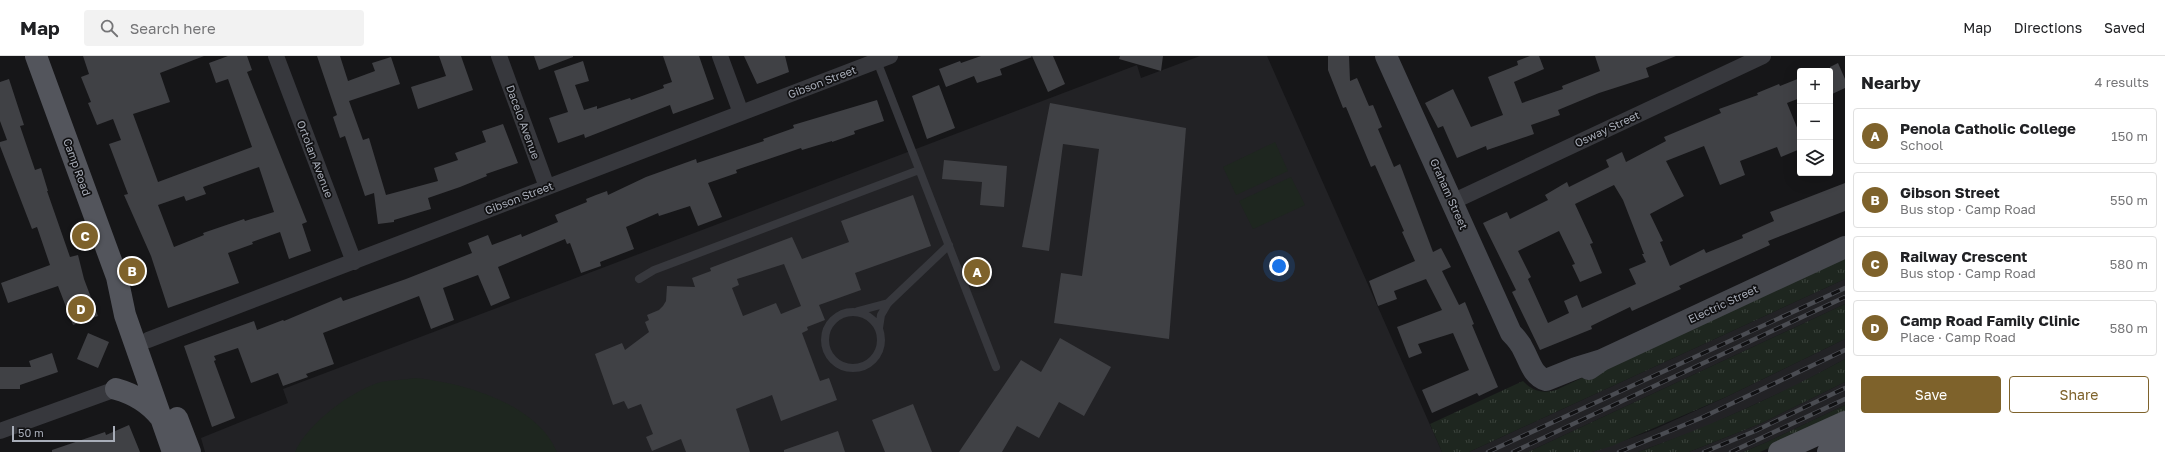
<!DOCTYPE html>
<html lang="en">
<head>
<meta charset="utf-8">
<style>
  :root { --surface:#fff; --page:#f2f2f2; --text:#202124; --muted:#757577; --line:#e0e0e0; --accent:#7e622b }
  body { margin:0; font-family:"Golos Text",sans-serif; background:var(--page); color:var(--text) }
  .controls { position:absolute; right:12px; top:12px; display:grid; overflow:hidden; border-radius:4px; box-shadow:0 4px 16px #0002 }
  .controls button { width:36px; height:36px; display:grid; place-items:center; padding:0; border:0; border-bottom:1px solid var(--line); background:var(--surface); color:var(--text); font:20px sans-serif }
  .scale { position:absolute; left:12px; bottom:10px; width:103px; box-sizing:border-box; padding-left:4px; border:2px solid #a8adb8; border-top:0; font-size:11px; line-height:14px; white-space:nowrap; color:#a8adb8; -webkit-text-stroke:3px #111113; paint-order:stroke }
  .you { position:absolute; left:1279px; top:210px; width:14px; height:14px; margin:-10px; border:3px solid #fff; border-radius:50%; background:#1a73e8; box-shadow:0 0 0 6px #1a73e833 }
  .badge { display:grid; place-items:center; width:26px; height:26px; border-radius:50%; background:var(--accent); color:#fff; font-size:13px; font-weight:700 }
  .pin { position:absolute; translate:-50% -50%; border:2px solid #fff; box-shadow:0 1px 4px #0006 }
  .list { margin:0; padding:0; list-style:none }
  h2 { display:flex; justify-content:space-between; align-items:center; height:52px; margin:0; padding:0 16px; font-size:17px }
  h2 small { font-size:13px; font-weight:400; color:var(--muted) }
  .list li { display:grid; grid-template-columns:26px 1fr auto; gap:12px; align-items:center; box-sizing:border-box; height:56px; margin:0 8px 8px; padding:0 8px; border:1px solid var(--line); border-radius:4px }
  .list b { display:block; font-size:15px; white-space:nowrap }
  .list p { margin:0; font-size:13px; white-space:nowrap; color:var(--muted) }
  .list em { font-size:13px; font-style:normal; color:var(--muted) }
  .actions { display:flex; gap:8px; padding:12px 16px }
  .actions a { flex:1; padding:9px 0; border:1px solid var(--accent); border-radius:4px; text-align:center; font-size:14px; color:var(--accent) }
  .actions .main { background:var(--accent); color:#fff }
  .icon { flex:none; width:22px; height:22px; fill:none; stroke:currentColor; stroke-width:2; stroke-linecap:round; stroke-linejoin:round }
  .map { position:relative; flex:none; width:1845px; height:396px; overflow:hidden }
  header { display:flex; align-items:center; gap:24px; box-sizing:border-box; height:56px; padding:0 20px; background:var(--surface); border-bottom:1px solid var(--line) }
  header strong { font-size:19px }
  nav { display:flex; gap:22px; margin-inline-start:auto; font-size:14px }
  .search { width:280px; height:36px; background:var(--page); display:flex; align-items:center; gap:10px; box-sizing:border-box; padding:0 14px; border-radius:4px; color:var(--muted); font-size:15px }
  main { display:flex }
  aside { flex:1; background:var(--surface) }
  .map>svg:first-child { display:block }
  .built { fill:#222225 }
  .grass { fill:url(#grass-tufts) }
  .pitch { fill:#1e261f }
  .building { fill:#404145; fill-rule:evenodd }
  .lines { fill:none; stroke-linecap:round; stroke-linejoin:round }
  .lane { stroke:#37383d; stroke-width:8 }
  .street { stroke:#37383d; stroke-width:16 }
  .secondary { stroke:#45474d; stroke-width:22 }
  .primary { stroke:#53555c; stroke-width:22 }
  .rail-casing { stroke:#4a4c52; stroke-width:4.5 }
  .rail { stroke:#111113; stroke-width:3; stroke-dasharray:9; stroke-linecap:butt }
  .labels { text-anchor:middle; stroke-width:3.5; stroke-linejoin:round; paint-order:stroke }
  .street-label { font-size:11px; fill:#a8adb8; stroke:#111113 }
</style>
</head>
<body>
<header>
<strong>Map</strong>
<div class="search"><svg class="icon" aria-label="search" viewBox="0 0 24 24"><circle cx="10" cy="10" r="6"/><path d="M15 15l6 6"/></svg>Search here</div>
<nav><a>Map</a><a>Directions</a><a>Saved</a></nav>
</header>
<main>
<div class="map">
<svg width="1845" height="396" viewBox="0 0 1845 396">
  <defs>
    <pattern id="grass-tufts" width="24" height="20" patternUnits="userSpaceOnUse"><rect width="24" height="20" fill="#1e261f"/><path d="M3 7l-1-3M5 7V3M7 7l1-3M15 17l-1-3M17 17v-4M19 17l1-3" fill="none" stroke="#3c433d"/></pattern>
  </defs>
  <rect width="100%" height="100%" fill="#161618"/>
  <path class="built" d="M 1200,0 L 1267,0 L 1442,396 L 205,396 L 201,382 L 288,347 L 283,333 L 1137,9 L 1141,22 Z
    M 1845,223 L 1845,248 L 1528,396 L 1469,396 Z
    M 1845,283 L 1845,303 L 1797,329 L 1703,372 L 1638,396 L 1592,396 L 1653,374 L 1726,341 Z
    M 1845,326 L 1845,349 L 1767,386 L 1743,396 L 1689,396 L 1762,367 Z"/>
  <path class="grass" d="M 1845,199 L 1845,223 L 1469,396 L 1442,396 L 1430,368 L 1523,325 C 1532,335 1542,338 1556,334 Z
    M 1845,248 L 1845,283 L 1726,341 L 1612,390 L 1592,396 L 1528,396 Z
    M 1845,303 L 1845,326 L 1762,367 L 1689,396 L 1638,396 C 1710,370 1778,340 1845,303 Z
    M 1845,349 L 1845,358 L 1760,396 L 1743,396 L 1767,386 Z"/>
  <path class="pitch" d="M 1275,86 L 1288,115 L 1236,139 L 1223,111 Z
    M 1291,121 L 1305,149 L 1253,173 L 1239,145 Z
    M 415,322 C 464,327 536,347 557,396 L 295,396 C 307,368 352,334 381,326 C 392,324 404,324 415,322 Z"/>
  <path class="building" d="M 83,0 L 204,0 L 160,17 L 170,46 L 133,58 L 158,126 L 252,91 L 228,23 L 216,27 L 209,7 L 228,0 L 247,0 L 252,14 L 247,16 L 307,166 L 302,168 L 311,195 L 289,203 L 280,176 L 252,186 L 253,188 L 228,197 L 239,227 L 168,252 L 151,200 L 124,139 L 128,138 L 109,88 L 121,84 L 113,63 L 97,69 L 88,47 L 91,46 L 81,21 L 89,18 ZM 259,111 L 274,156 L 245,165 L 244,163 L 203,177 L 204,179 L 174,191 L 158,149 L 184,140 L 186,145 L 206,138 L 203,131 Z
    M 317,0 L 340,0 L 348,25 L 375,15 L 372,7 L 391,1 L 400,28 L 349,45 L 363,84 L 369,82 L 386,139 L 438,125 L 434,112 L 458,104 L 455,97 L 486,86 L 482,75 L 503,68 L 518,107 L 486,118 L 487,120 L 460,131 L 428,142 L 431,153 L 394,164 L 394,166 L 378,168 L 374,137 L 365,140 L 345,80 L 340,82 L 333,61 L 337,59 Z
    M 439,0 L 461,0 L 473,34 L 418,53 L 411,31 L 446,20 Z
    M 534,0 L 573,0 L 573,1 L 539,14 Z
    M 663,0 L 699,0 L 714,43 L 673,58 L 670,49 L 585,82 L 584,78 L 558,87 L 549,62 L 568,56 L 554,15 L 583,5 L 589,25 L 575,29 L 584,54 L 597,50 L 597,53 L 630,42 L 631,44 L 664,32 L 663,29 L 672,26 Z
    M 744,0 L 785,0 L 789,16 L 757,28 Z
    M 981,0 L 1031,0 L 1032,1 L 1000,13 L 1002,19 L 977,27 L 974,20 L 946,31 L 939,13 L 960,5 L 961,7 Z
    M 1032,0 L 1053,0 L 1065,28 L 1048,36 Z
    M 1120,0 L 1163,0 L 1161,15 L 1119,3 Z
    M 1328,0 L 1349,0 L 1350,25 L 1357,22 L 1369,50 L 1373,49 L 1382,71 L 1378,73 L 1394,111 L 1400,108 L 1433,196 L 1441,192 L 1451,211 L 1442,215 L 1459,249 L 1465,246 L 1474,268 L 1472,269 L 1498,331 L 1479,340 L 1477,337 L 1432,357 L 1422,334 L 1469,314 L 1453,277 L 1418,288 L 1422,297 L 1409,302 L 1397,271 L 1442,254 L 1426,223 L 1394,235 L 1397,243 L 1378,250 L 1369,225 L 1415,205 L 1402,176 L 1404,175 L 1375,109 L 1371,111 L 1346,51 L 1343,52 L 1328,14 Z
    M 1530,0 L 1539,0 L 1544,13 L 1514,26 L 1522,47 L 1563,33 L 1562,30 L 1600,15 L 1595,0 L 1676,0 L 1646,12 L 1649,21 L 1599,37 L 1558,54 L 1560,59 L 1531,69 L 1534,78 L 1487,94 L 1486,90 L 1457,102 L 1443,70 L 1438,72 L 1425,47 L 1453,33 L 1471,71 L 1503,59 L 1488,21 L 1518,9 L 1517,5 Z
    M 1838,7 L 1845,23 L 1845,32 L 1830,39 L 1830,11 Z
    M 1800,22 L 1800,42 L 1787,47 L 1800,79 L 1800,93 L 1781,101 L 1777,91 L 1740,105 L 1745,119 L 1720,129 L 1704,90 L 1666,105 L 1684,140 L 1650,158 L 1663,185 L 1660,186 L 1670,210 L 1704,193 L 1706,197 L 1743,182 L 1742,179 L 1774,165 L 1770,156 L 1845,127 L 1845,155 L 1768,185 L 1770,189 L 1679,230 L 1681,233 L 1632,255 L 1630,251 L 1591,270 L 1592,273 L 1540,294 L 1512,236 L 1516,234 L 1483,167 L 1507,156 L 1510,163 L 1548,144 L 1545,139 L 1567,126 L 1569,131 L 1609,111 L 1606,104 L 1622,96 L 1626,106 L 1666,85 L 1664,81 L 1721,57 L 1719,53 L 1758,39 L 1757,37 L 1779,28 L 1780,30 ZM 1614,129 L 1623,144 L 1644,198 L 1642,198 L 1646,206 L 1629,213 L 1636,228 L 1582,252 L 1577,239 L 1564,245 L 1569,257 L 1548,267 L 1528,223 L 1531,221 L 1518,195 L 1559,175 L 1575,208 L 1572,209 L 1580,226 L 1602,217 L 1590,188 L 1593,187 L 1575,148 Z
    M 9,23 L 24,69 L 20,70 L 35,114 L 41,112 L 48,135 L 47,135 L 70,201 L 78,199 L 84,223 L 98,260 L 73,269 L 58,230 L 8,247 L 1,227 L 50,209 L 37,171 L 32,173 L 0,90 L 0,86 L 7,84 L 0,65 L 0,26 Z
    M 939,29 L 955,72 L 927,83 L 912,40 Z
    M 877,44 L 884,65 L 854,75 L 855,78 L 832,86 L 832,85 L 802,94 L 801,92 L 736,114 L 737,117 L 708,127 L 722,161 L 698,170 L 690,150 L 659,160 L 658,157 L 626,171 L 634,193 L 600,206 L 601,210 L 581,217 L 570,187 L 567,188 L 565,183 L 498,211 L 510,242 L 491,250 L 478,219 L 443,232 L 454,264 L 431,273 L 419,240 L 323,277 L 334,308 L 306,318 L 308,321 L 283,330 L 278,317 L 251,327 L 238,292 L 214,300 L 216,304 L 214,305 L 235,362 L 212,371 L 184,290 L 254,265 L 257,274 L 283,264 L 284,265 L 341,241 L 343,245 L 406,223 L 472,197 L 468,187 L 488,179 L 492,189 L 521,178 L 522,181 L 558,166 L 555,159 L 587,146 L 586,143 L 596,139 L 607,135 L 608,139 L 646,121 L 696,103 L 697,107 L 764,85 L 763,83 L 794,72 L 793,69 Z
    M 1050,47 L 1186,72 L 1169,283 L 1054,267 L 1061,217 L 1082,220 L 1099,93 L 1063,88 L 1049,195 L 1022,191 Z
    M 944,104 L 1007,110 L 1004,151 L 980,149 L 982,126 L 942,123 Z
    M 913,139 L 931,190 L 855,217 L 861,234 L 819,249 L 825,264 L 807,271 L 808,274 L 802,277 L 820,325 L 829,322 L 837,344 L 781,365 L 772,339 L 736,353 L 750,396 L 686,396 L 681,383 L 652,395 L 646,381 L 653,378 L 641,348 L 628,353 L 624,345 L 613,349 L 595,298 L 622,287 L 625,294 L 649,276 L 645,266 L 649,264 L 647,259 L 659,254 L 663,250 L 666,245 L 667,230 L 695,231 L 692,222 L 711,215 L 710,212 L 792,181 L 802,203 L 849,186 L 841,165 ZM 784,208 L 801,250 L 781,258 L 776,247 L 743,260 L 732,232 L 739,229 L 737,223 Z
    M 88,277 L 109,286 L 98,312 L 77,303 Z
    M 1060,282 L 1111,311 L 1084,360 L 1059,346 L 1039,382 L 1017,370 L 1002,396 L 959,396 L 1021,304 L 1041,316 Z
    M 52,297 L 58,316 L 20,329 L 20,333 L 0,333 L 0,311 L 31,311 L 29,305 Z
    M 913,348 L 932,396 L 885,396 L 872,364 Z
    M 129,369 L 140,396 L 52,396 L 52,394 L 105,376 L 106,379 Z
    M 838,375 L 845,396 L 784,396 L 784,394 Z"/>
  <g class="lines">
    <path class="lane" d="M 877,5 L 996,311
      M 639,223 L 654,214 L 919,114
      M 858,255 L 888,247
      M825 284a28 28 0 1 1 56 0a28 28 0 1 1-56 0Z
      M 879,272 L 881,259 L 888,247 L 949,189"/>
    <path class="street" d="M 276,0 L 354,206
      M 499,0 L 547,131
      M 720,0 L 741,57
      M 1452,146 L 1763,0
      M 148,284 L 890,0
      M 0,375 L 116,333"/>
    <path class="secondary" d="M 1386,0 L 1511,277 C 1516,282 1521,288 1524,295 C 1530,306 1533,320 1546,324 L 1576,312 L 1602,304
      M 1589,313 L 1602,304 L 1845,191"/>
    <path class="primary" d="M 36,0 L 117,221 L 125,259 L 173,396
      M 116,333 C 134,338 148,346 160,361
      M 177,362 L 190,396
      M 1779,396 L 1845,366
      M 1828,396 L 1845,388"/>
    <g class="rail-casing">
      <path id="rail" d="M 1488,396 L 1845,232
        M 1513,396 L 1845,241
        M 1619,396 L 1701,362 L 1845,294
        M 1704,396 L 1755,375 L 1845,332
        M 1731,396 L 1845,343"/>
    </g>
    <use href="#rail" class="rail"/>
  </g>
  <g class="labels">
    <g class="street-label">
      <text transform="translate(822 26) rotate(-21)" y="4">Gibson Street</text>
      <text transform="translate(523 66) rotate(70)" y="4">Dacelo Avenue</text>
      <text transform="translate(1607 73) rotate(-25)" y="4">Osway Street</text>
      <text transform="translate(315 103) rotate(69)" y="4">Ortolan Avenue</text>
      <text transform="translate(77 111) rotate(70)" y="4">Camp Road</text>
      <text transform="translate(1449 138) rotate(66)" y="4">Graham Street</text>
      <text transform="translate(519 142) rotate(-21)" y="4">Gibson Street</text>
      <text transform="translate(1723 248) rotate(-25)" y="4">Electric Street</text>
    </g>
  </g>
</svg>
<div class="controls">
<button>+</button>
<button>−</button>
<button><svg class="icon" aria-label="layers" viewBox="0 0 24 24"><path d="M12 4l9 5-9 5-9-5zM3 14l9 5 9-5"/></svg></button>
</div>
<div class="scale">50 m</div>
<div class="you"></div>
<div class="pin badge" style="left:977px;top:216px">A</div>
<div class="pin badge" style="left:132px;top:215px">B</div>
<div class="pin badge" style="left:85px;top:180px">C</div>
<div class="pin badge" style="left:81px;top:253px">D</div>
</div>
<aside>
<h2>Nearby<small>4 results</small></h2>
<ul class="list">
<li><span class="badge">A</span><div><b>Penola Catholic College</b><p>School</p></div><em>150 m</em></li>
<li><span class="badge">B</span><div><b>Gibson Street</b><p>Bus stop · Camp Road</p></div><em>550 m</em></li>
<li><span class="badge">C</span><div><b>Railway Crescent</b><p>Bus stop · Camp Road</p></div><em>580 m</em></li>
<li><span class="badge">D</span><div><b>Camp Road Family Clinic</b><p>Place · Camp Road</p></div><em>580 m</em></li>
</ul>
<div class="actions"><a class="main">Save</a><a>Share</a></div>
</aside>
</main>
</body>
</html>
